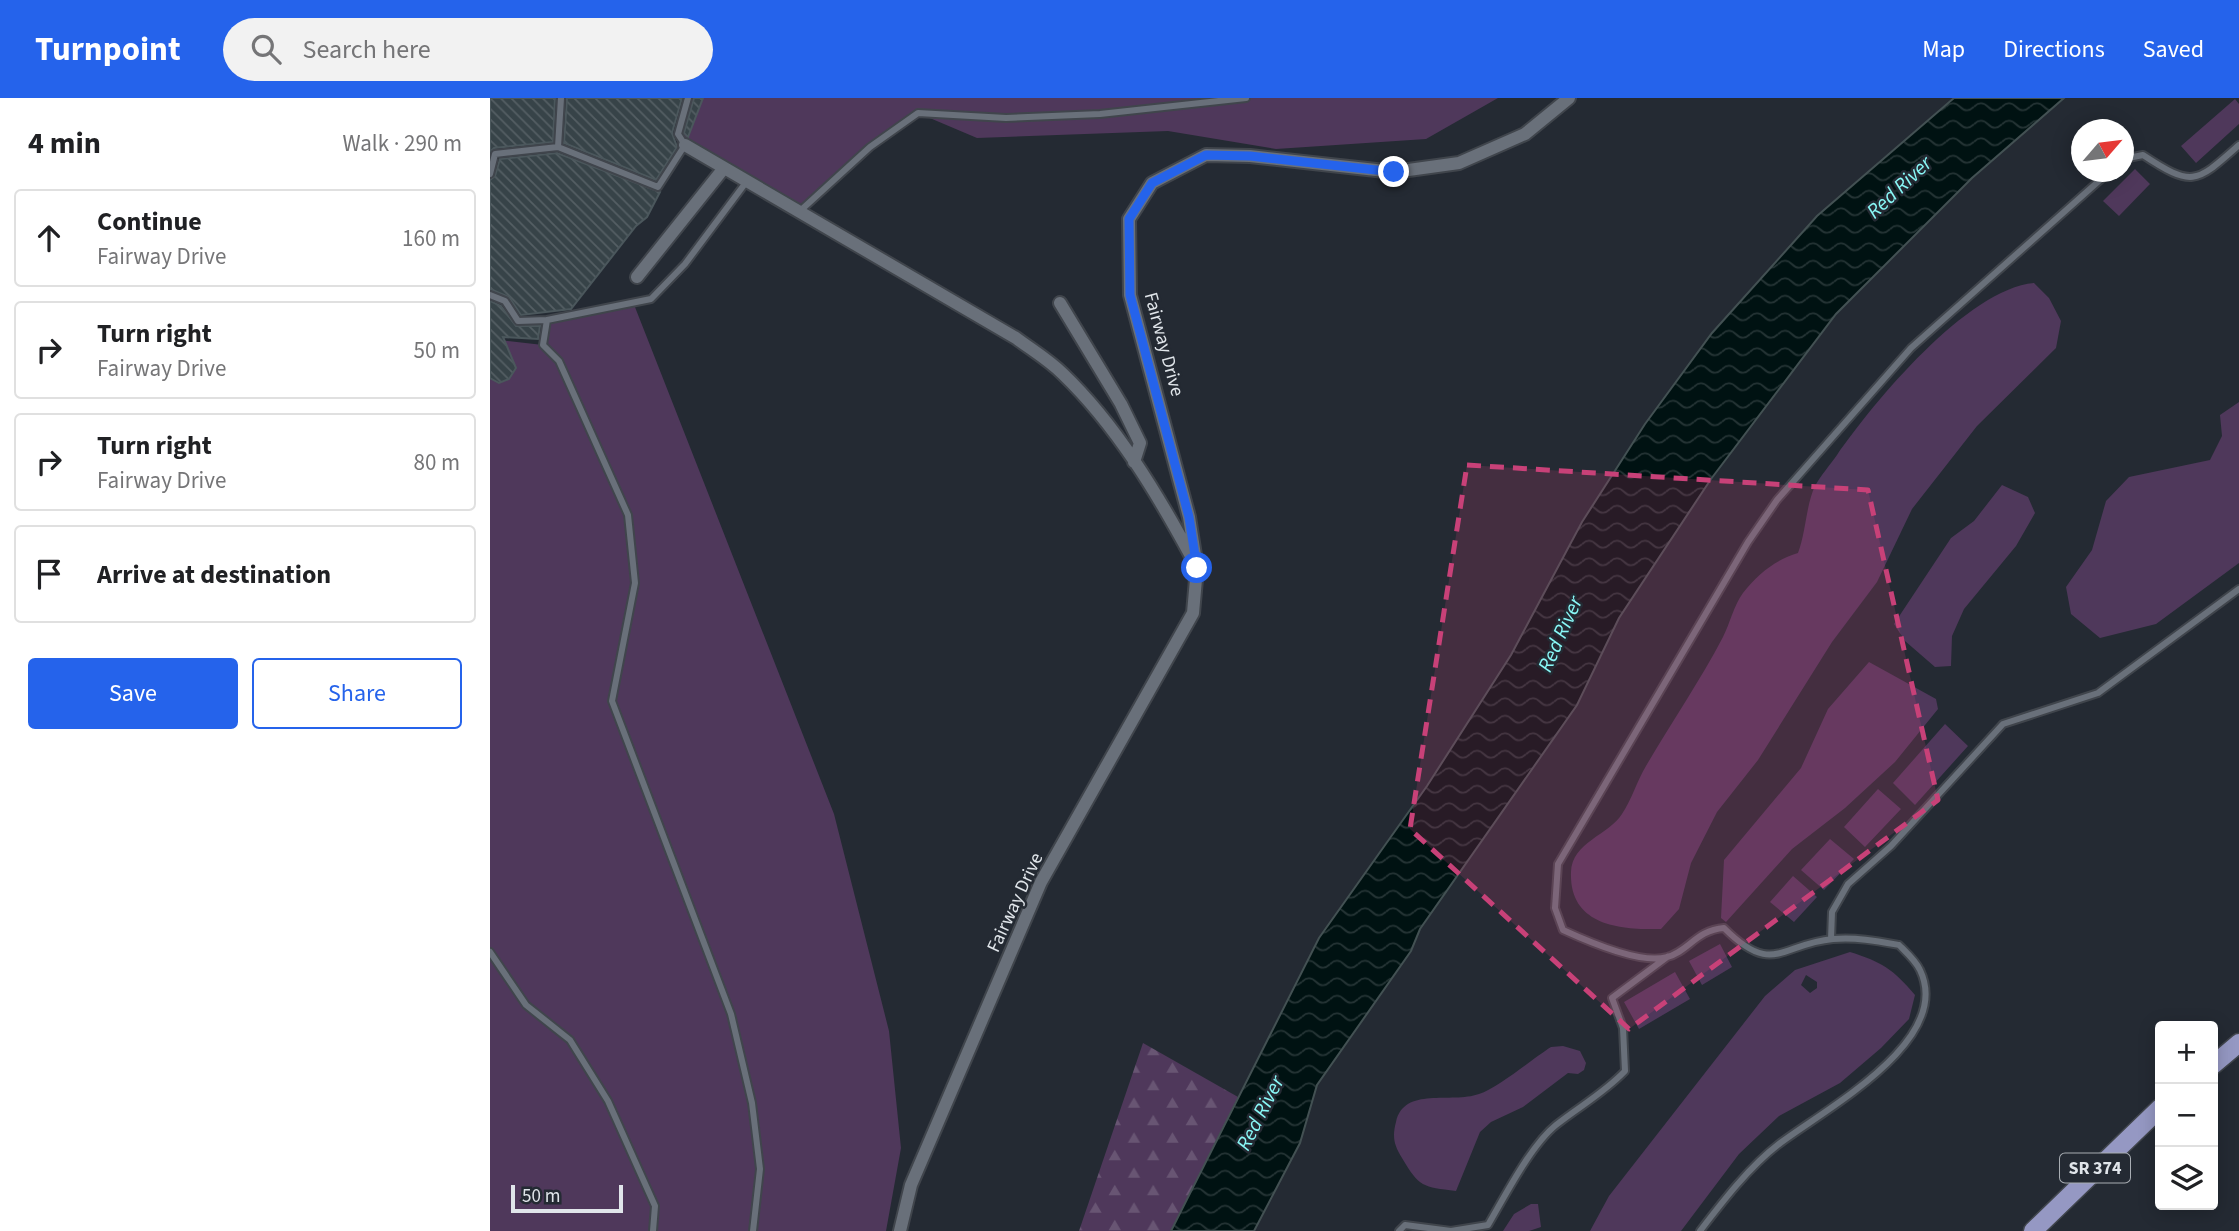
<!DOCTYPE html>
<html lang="en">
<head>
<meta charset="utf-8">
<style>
  :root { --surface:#fff; --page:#f2f2f2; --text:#202124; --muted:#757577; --line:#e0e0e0; --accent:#2563eb }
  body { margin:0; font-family:"Source Sans 3",sans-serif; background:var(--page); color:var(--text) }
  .controls { position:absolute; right:21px; bottom:21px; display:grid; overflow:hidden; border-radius:7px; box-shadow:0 4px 18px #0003 }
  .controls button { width:63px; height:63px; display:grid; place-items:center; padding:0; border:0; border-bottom:2px solid var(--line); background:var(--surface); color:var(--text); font:35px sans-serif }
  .compass { position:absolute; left:1581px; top:21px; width:63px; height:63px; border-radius:50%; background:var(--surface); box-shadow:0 4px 18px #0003; rotate:62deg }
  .scale { position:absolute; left:21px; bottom:18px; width:112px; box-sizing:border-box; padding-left:7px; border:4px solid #e0e5ea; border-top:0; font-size:19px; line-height:24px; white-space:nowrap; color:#e0e5ea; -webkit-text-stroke:5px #242a33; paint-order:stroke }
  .stop { position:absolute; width:21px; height:21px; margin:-16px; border:5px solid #2563eb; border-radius:50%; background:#fff }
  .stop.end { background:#2563eb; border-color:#fff; box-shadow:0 2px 7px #0008 }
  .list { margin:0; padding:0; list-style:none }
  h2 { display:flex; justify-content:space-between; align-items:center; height:91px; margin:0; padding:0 28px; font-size:30px }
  h2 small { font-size:23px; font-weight:400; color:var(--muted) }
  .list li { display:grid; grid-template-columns:46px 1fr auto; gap:21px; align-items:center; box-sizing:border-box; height:98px; margin:0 14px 14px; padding:0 14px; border:2px solid var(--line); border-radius:7px }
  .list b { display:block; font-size:26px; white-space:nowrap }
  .list p { margin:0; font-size:23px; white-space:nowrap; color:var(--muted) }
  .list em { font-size:23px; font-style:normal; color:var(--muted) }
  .actions { display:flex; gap:14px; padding:21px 28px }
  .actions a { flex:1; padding:16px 0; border:2px solid var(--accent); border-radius:7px; text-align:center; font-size:24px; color:var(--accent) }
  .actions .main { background:var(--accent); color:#fff }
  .icon { flex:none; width:38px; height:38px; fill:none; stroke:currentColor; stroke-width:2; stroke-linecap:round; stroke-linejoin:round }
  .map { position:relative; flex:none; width:1749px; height:1133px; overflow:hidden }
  header { display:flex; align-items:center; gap:42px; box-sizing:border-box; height:98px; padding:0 35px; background:var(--accent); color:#fff }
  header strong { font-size:33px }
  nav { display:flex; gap:38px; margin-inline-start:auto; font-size:24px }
  .search { width:490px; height:63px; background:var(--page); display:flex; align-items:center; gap:18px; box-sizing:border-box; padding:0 24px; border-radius:38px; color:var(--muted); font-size:26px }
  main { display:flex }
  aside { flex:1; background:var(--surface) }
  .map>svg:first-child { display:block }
  .grass { fill:#4f385b; fill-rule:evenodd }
  .forest { fill:url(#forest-firs) }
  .water { fill:url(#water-waves); stroke:#435153; stroke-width:2 }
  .building { fill:url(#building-back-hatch); stroke:#4b575c; stroke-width:2 }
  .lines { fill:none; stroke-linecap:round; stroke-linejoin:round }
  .lane-casing { stroke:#40454c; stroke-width:10 }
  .street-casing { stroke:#40454c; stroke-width:16 }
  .primary-casing { stroke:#40454c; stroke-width:21 }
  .lane { stroke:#69707a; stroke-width:6 }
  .street { stroke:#69707a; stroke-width:12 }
  .primary { stroke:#9598c3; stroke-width:18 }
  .route { stroke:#2563eb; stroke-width:9 }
  .marked { fill:#c84178; fill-opacity:0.2; stroke:#c84178; stroke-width:5; stroke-dasharray:14 9; stroke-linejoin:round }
  .labels { text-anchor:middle; stroke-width:5; stroke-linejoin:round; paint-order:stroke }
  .shield { fill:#242a33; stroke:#a8adb3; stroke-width:2 }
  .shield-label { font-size:18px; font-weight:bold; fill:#e0e5ea }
  .street-label { font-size:19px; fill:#e0e5ea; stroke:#242a33 }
  .water-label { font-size:21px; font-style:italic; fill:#89f8f7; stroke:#242a33 }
</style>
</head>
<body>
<header>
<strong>Turnpoint</strong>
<div class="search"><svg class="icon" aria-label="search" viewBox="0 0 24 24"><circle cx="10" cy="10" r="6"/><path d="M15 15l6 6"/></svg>Search here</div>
<nav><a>Map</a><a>Directions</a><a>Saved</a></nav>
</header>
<main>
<aside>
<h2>4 min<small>Walk · 290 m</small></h2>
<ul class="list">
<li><svg class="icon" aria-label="ahead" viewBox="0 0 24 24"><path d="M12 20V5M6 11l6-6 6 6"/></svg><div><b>Continue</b><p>Fairway Drive</p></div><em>160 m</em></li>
<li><svg class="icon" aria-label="right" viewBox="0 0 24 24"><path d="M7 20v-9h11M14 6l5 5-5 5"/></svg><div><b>Turn right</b><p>Fairway Drive</p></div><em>50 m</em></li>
<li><svg class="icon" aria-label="right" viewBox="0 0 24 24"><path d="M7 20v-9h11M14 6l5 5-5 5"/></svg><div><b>Turn right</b><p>Fairway Drive</p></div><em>80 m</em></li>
<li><svg class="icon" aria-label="arrive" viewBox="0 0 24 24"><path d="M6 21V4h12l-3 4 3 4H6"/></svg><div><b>Arrive at destination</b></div></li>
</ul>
<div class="actions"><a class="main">Save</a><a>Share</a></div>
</aside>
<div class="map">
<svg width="1749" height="1133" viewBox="0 0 1749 1133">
  <defs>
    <pattern id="forest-firs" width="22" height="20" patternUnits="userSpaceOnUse" patternTransform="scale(1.75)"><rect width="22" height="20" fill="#4f385b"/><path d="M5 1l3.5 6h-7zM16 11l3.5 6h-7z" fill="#685573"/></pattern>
    <pattern id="water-waves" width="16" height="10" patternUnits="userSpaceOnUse" patternTransform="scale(1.75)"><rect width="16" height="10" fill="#001212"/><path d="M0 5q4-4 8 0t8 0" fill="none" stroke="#253435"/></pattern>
    <pattern id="building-back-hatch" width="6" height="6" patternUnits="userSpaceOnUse" patternTransform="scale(1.75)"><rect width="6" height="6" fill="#374348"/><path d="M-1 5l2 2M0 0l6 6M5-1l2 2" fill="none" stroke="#545e63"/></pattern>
  </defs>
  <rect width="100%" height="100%" fill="#242a33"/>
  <path class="grass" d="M 198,0 L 1008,0 L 936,41 L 786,51 L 678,33 L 487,40 L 428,15 L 380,49 L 310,113 L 234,70 L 188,36 Z
    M 1745,1 L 1749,6 L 1749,26 L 1706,65 L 1691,48 Z
    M 1645,71 L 1660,86 L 1629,118 L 1613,103 Z
    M 1544,185 L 1559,200 L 1571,223 L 1566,250 L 1487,328 L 1422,411 L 1387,484 L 1342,544 L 1268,662 L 1227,714 L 1201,765 L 1189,811 L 1171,831 C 1131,832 1079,828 1081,774 C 1082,744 1119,737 1132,716 C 1142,701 1147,683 1156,668 C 1181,625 1210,583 1233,539 C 1240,525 1244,507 1253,495 C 1268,476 1285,462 1308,455 C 1316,434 1316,407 1325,388 C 1331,377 1340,367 1347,357 C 1384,304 1477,191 1544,185 Z
    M 143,204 L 344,716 L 399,933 L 411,1050 L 396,1133 L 0,1133 L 0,241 L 53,247 L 57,222 Z
    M 1749,304 L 1749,465 L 1666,526 L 1610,540 L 1581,516 L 1576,489 L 1602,452 L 1616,403 L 1639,379 L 1720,362 L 1732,338 L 1730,317 Z
    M 1512,387 L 1538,399 L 1545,415 L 1526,448 L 1474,511 L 1462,538 L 1461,568 L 1445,569 L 1415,543 L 1404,526 L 1461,440 L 1484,423 Z
    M 1379,564 L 1446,601 L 1448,611 L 1405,664 L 1355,710 L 1302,751 L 1236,824 L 1231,820 L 1234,762 L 1311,670 L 1338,611 Z
    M 1455,626 L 1478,648 L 1425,707 L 1403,685 Z
    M 1388,691 L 1411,711 L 1375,749 L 1354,729 Z
    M 1340,741 L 1364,761 L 1334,792 L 1311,772 Z
    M 1303,778 L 1327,799 L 1304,824 L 1280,804 Z
    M 1230,846 L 1242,869 L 1212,887 L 1199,863 Z
    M 1360,854 C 1392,864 1403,871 1425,897 L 1419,921 L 1391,950 L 1350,985 L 1289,1018 L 1249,1056 L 1191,1133 L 1100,1133 L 1119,1098 L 1275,898 L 1305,872 ZM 1316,877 L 1327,884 L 1327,890 L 1320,895 L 1311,887 Z
    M 1185,874 L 1200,901 L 1149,931 L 1134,904 Z
    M 1073,948 L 1090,953 L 1096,965 L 1094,972 L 1088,976 L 1078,975 L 1033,1009 L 1001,1024 L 990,1034 L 966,1093 C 933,1089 929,1089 912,1060 C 904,1047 902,1039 906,1024 C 914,988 961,1006 989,996 C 1008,990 1042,961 1061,949 Z
    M 1041,1106 L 1048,1106 L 1051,1129 L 1039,1133 L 1013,1133 L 1024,1116 Z"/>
  <path class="forest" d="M 653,945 L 748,999 L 681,1133 L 589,1133 Z"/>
  <path class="water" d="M 1464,0 L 1574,0 L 1482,80 L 1346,216 L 1221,381 L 1129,520 L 1087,607 L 930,831 L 921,853 L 827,987 L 810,1045 L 764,1133 L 681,1133 L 829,840 L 937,688 L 1021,557 L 1092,424 L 1155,326 L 1222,235 L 1327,118 Z"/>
  <path class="building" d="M 0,0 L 65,0 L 63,44 L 4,50 L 0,54 Z
    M 77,0 L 192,0 L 182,35 L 187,49 L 166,82 L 74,45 Z
    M 204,0 L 213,0 L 198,39 L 194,35 Z
    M 67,55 L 170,94 L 157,119 L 146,128 L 81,211 L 31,217 L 19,199 L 0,191 L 0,82 L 5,78 L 10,61 Z
    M 0,203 L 11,208 L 26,228 L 50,228 L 48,241 L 13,239 L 26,270 L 19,281 L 9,285 L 0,280 Z"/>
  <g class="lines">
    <g class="lane-casing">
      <path id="lane" d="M 68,49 L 168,89 L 195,47 L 188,36 L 198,0
        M 1633,61 L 1653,57 C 1703,90 1706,85 1749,47
        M 0,76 L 5,56 L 68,49 L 71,0
        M 257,83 L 195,166 L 161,201 L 57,222 L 53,247 L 69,263 L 138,417 L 145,485 L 122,603 L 241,916 L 262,1005 L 270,1071 L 263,1133
        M 310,113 L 380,49 L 428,15 L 516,20 L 610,16 L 756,0
        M 0,197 L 15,203 L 28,223 L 57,222
        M 1341,841 L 1342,814 L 1358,786 L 1401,748 L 1513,626 L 1608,595 L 1749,491
        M 0,854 L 36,907 L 80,942 L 118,1003 L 165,1108 L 163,1133
        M 909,1133 L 915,1127 L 961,1133 L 998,1127 C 1015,1098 1041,1047 1066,1027 C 1090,1008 1114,995 1135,973 L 1133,930 L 1122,900 L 1177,859
        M 1210,1133 C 1233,1103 1259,1069 1289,1046 C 1335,1011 1464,943 1430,872 C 1426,863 1416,854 1409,847 C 1387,843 1366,839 1343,841 C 1290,846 1283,879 1234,830 C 1206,832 1198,854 1177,859 C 1151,867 1097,843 1073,832 L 1065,810 L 1068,766 L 1258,444 L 1287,402 L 1421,250 L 1619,74"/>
    </g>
    <g class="street-casing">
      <path id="street" d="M 195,47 L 526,240 C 542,252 559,262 573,276 C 626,327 667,395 702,460
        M 147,179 L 234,70
        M 570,205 L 631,306 L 650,345 L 644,364
        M 410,1133 L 421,1087 L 551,784 L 703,515 L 707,470 L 699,419 L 640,197 L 639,121 L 662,85 L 716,57 L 760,58 L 904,74 L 969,65 L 1035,36 L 1079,0"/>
    </g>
    <g class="primary-casing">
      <path id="primary" d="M 1723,967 L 1749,945
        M 1543,1133 L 1670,1010"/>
    </g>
    <use href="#lane" class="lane"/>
    <use href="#street" class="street"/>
    <use href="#primary" class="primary"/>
  </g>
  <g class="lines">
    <path class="route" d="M 707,470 L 699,419 L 640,197 L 639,121 L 662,85 L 716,57 L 760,58 L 904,74"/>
  </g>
  <path class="marked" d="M 977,367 L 1378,392 L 1448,702 L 1139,931 L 920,731 Z"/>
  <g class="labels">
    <rect class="shield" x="1570" y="1055.5" width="70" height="29" rx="5"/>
    <g class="shield-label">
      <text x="1605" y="1076">SR 374</text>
    </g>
    <g class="street-label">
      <text transform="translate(675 246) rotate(75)" y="7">Fairway Drive</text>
      <text transform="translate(524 804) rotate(-65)" y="7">Fairway Drive</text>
    </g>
    <g class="water-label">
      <text transform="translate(1409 89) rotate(-43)" y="7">Red River</text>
      <text transform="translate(1070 536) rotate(-66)" y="7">Red River</text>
      <text transform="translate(770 1015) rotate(-63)" y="7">Red River</text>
    </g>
  </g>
</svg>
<div class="controls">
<button>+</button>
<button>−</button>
<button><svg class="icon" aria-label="layers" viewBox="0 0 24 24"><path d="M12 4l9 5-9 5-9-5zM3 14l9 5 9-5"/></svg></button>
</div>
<svg class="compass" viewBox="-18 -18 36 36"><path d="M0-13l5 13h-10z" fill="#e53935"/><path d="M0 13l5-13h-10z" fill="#757577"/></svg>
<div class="scale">50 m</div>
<div class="stop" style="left:707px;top:470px"></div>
<div class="stop end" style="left:904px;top:74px"></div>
</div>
</main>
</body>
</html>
